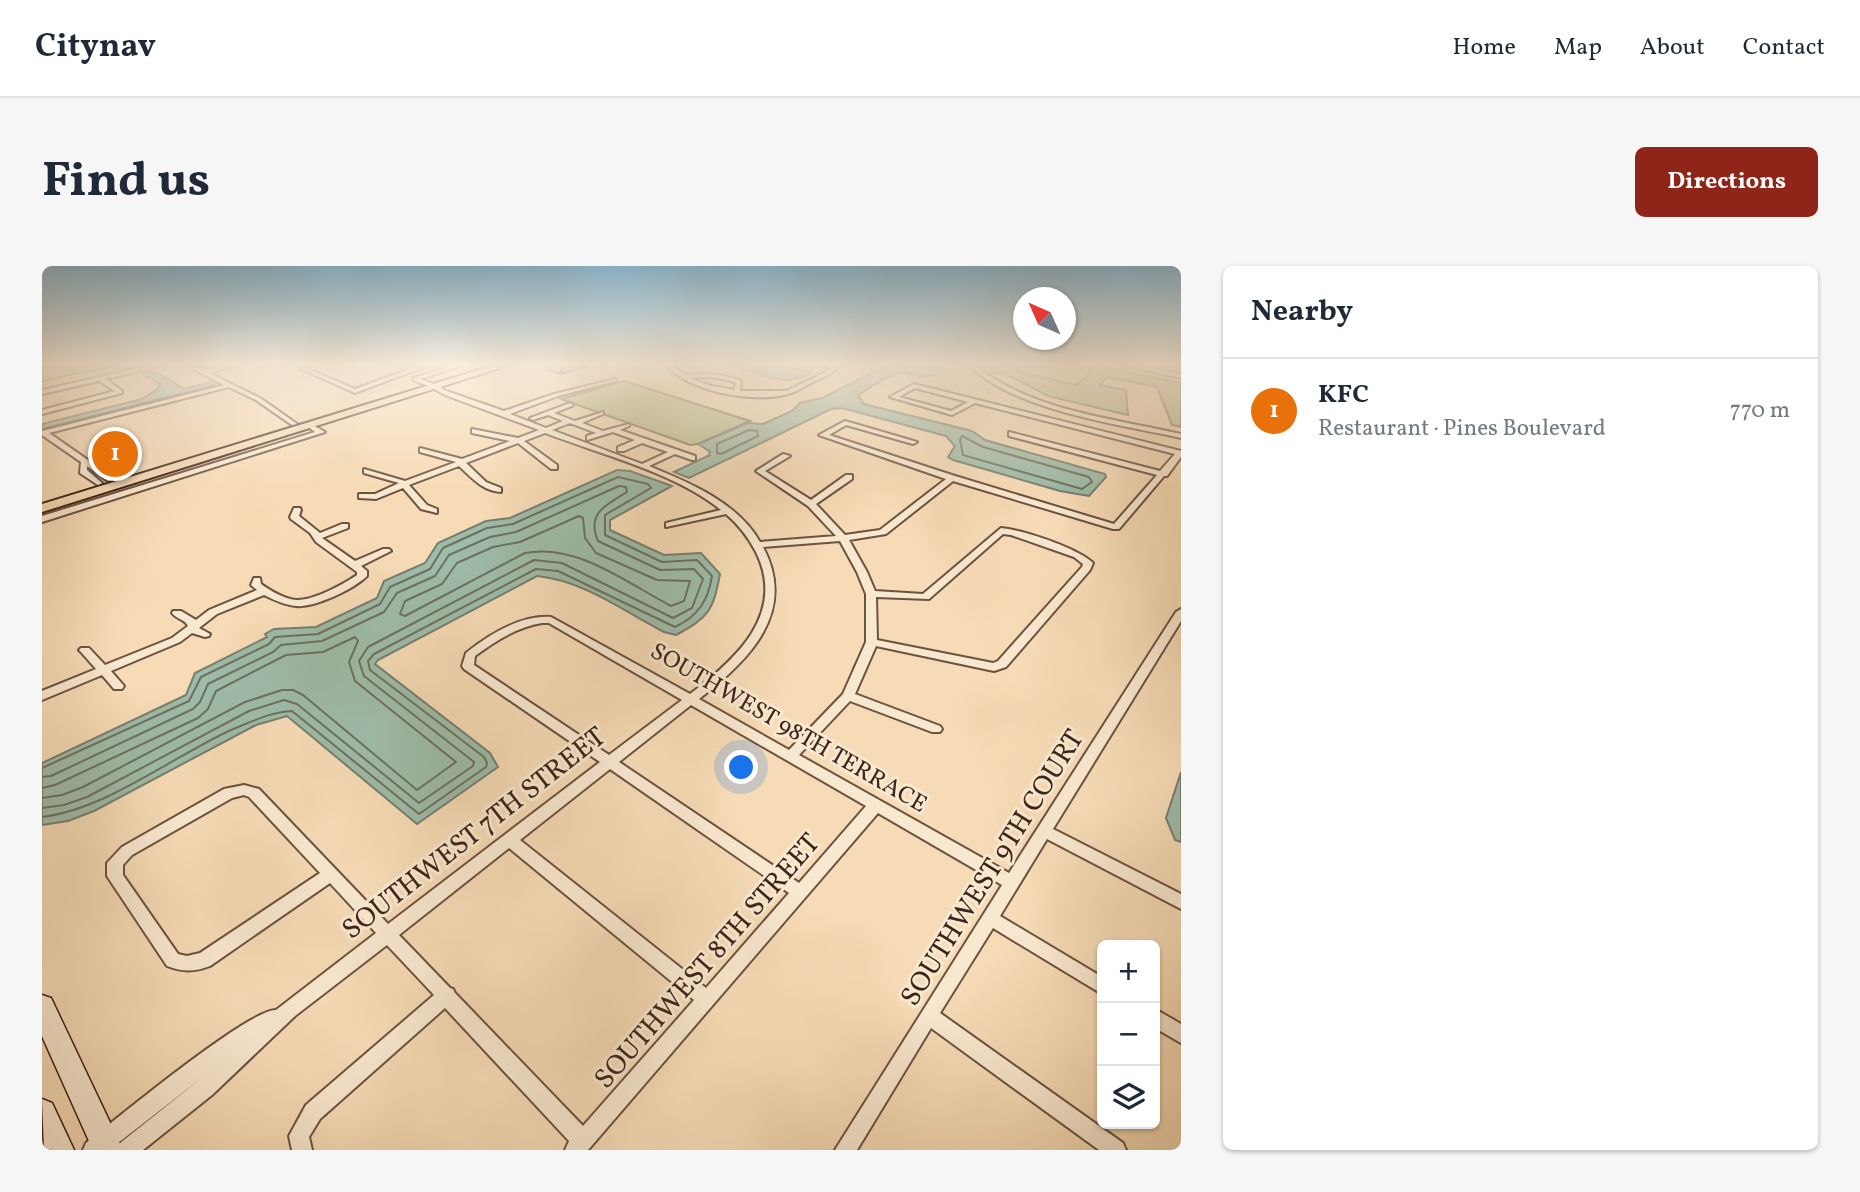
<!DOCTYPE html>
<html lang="en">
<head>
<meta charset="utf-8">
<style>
  :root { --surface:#fff; --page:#f6f6f7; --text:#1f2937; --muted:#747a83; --line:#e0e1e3; --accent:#8f2418 }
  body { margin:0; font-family:Vollkorn,serif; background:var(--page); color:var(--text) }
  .controls { position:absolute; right:21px; bottom:21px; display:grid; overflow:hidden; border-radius:10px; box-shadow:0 2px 5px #0004 }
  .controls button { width:63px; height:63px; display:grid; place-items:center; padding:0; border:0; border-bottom:2px solid var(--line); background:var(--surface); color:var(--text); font:35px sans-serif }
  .compass { position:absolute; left:971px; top:21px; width:63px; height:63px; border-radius:50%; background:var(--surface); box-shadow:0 2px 5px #0004; rotate:315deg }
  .you { position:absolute; left:700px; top:502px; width:24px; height:24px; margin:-18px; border:5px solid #fff; border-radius:50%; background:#1a73e8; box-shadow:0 0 0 10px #1a73e833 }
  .badge { display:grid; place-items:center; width:46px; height:46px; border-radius:50%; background:var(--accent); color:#fff; font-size:23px; font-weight:700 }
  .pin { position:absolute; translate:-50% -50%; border:4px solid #fff; box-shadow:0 2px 7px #0006 }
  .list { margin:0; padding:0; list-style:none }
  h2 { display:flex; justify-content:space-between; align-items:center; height:91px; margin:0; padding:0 28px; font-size:30px }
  h2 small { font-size:23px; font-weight:400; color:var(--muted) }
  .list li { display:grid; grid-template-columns:46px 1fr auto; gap:21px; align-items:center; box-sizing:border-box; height:105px; padding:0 28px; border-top:2px solid var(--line) }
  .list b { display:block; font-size:26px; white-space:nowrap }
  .list p { margin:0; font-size:23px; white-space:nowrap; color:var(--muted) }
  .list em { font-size:23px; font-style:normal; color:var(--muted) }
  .icon { flex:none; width:38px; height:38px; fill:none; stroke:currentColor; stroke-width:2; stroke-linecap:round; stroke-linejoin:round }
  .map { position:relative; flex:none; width:1139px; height:884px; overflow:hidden; border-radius:10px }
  header { display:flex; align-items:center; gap:42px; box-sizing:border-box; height:98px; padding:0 35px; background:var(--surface); border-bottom:2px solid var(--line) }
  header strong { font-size:33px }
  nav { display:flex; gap:38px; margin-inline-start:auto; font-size:24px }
  .intro { display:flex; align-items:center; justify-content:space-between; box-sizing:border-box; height:168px; padding:0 42px }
  h1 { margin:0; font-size:49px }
  .button { padding:18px 32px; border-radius:10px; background:var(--accent); color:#fff; font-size:24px; font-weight:700 }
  main { display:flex; gap:42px; padding:0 42px }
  aside { flex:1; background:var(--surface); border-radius:10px; box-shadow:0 2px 5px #0004 }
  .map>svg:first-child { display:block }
  .green { fill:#bac190; stroke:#7c7254; stroke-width:2 }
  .water { fill:#9dbca9; stroke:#777f6f; stroke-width:2 }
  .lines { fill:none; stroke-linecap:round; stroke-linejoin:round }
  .shore { stroke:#6e7060; stroke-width:2 }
  .minor-casing { stroke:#6c5240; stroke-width:4 }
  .secondary-casing { stroke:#3e2418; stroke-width:3 }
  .trunk-casing { stroke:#3e2418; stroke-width:4 }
  .minor { fill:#f9e8d0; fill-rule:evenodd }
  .secondary { fill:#f9e8d0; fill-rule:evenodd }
  .trunk { fill:#f6dbb6; fill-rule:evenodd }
  .wall { fill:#cb9a80; stroke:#3e2418; stroke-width:2 }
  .shaded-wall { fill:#a57d68; stroke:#3e2418; stroke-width:2 }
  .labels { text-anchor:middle; stroke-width:6; stroke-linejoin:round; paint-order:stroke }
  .street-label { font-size:24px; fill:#3e2418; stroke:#f9e8d0 }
  .near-street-label { font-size:28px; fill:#3e2418; stroke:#f9e8d0 }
</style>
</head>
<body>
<header>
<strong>Citynav</strong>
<nav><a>Home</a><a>Map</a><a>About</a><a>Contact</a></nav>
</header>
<div class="intro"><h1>Find us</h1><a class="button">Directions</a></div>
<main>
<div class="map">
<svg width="1139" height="884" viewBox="0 0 1139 884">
  <rect width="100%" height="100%" fill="#f6dbb6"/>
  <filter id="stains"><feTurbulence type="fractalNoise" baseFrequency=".00286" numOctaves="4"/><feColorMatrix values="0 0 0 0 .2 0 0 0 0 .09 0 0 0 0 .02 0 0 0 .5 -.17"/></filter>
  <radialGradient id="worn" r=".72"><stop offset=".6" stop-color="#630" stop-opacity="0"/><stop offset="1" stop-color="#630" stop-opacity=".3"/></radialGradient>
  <path class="green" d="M 985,99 L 973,105 L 1034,119 L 1046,110 L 1051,99 L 1139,117 L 1139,161 L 1130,159 L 1115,121 L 1065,111 L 1058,119 L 1084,124 L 1086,149 L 1006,130 L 964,108 L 949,106 L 948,100 Z
    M 582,115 L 708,155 L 656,178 L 648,179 L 519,133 Z"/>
  <path class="water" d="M 5,99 L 76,99 L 0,115 L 0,104 Z
    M 682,99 L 742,99 L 769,107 C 734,126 716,100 682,99 Z
    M 846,99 L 902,99 C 892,121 873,104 856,108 C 843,110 828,122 816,129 L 822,138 L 930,165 L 943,174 L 1063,208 L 1064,211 L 1047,230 L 1018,225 L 911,194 L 906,191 L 913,180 L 904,170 L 800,142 L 789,143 L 647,212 L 632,206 L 668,189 L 667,185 L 656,178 L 706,157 L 721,158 L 750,145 L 758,137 L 780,132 Z
    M 102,105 L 114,106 L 142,123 L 169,116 L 173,119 L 0,163 L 0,158 L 100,133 L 114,124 L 118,118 L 102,109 Z
    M 575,204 L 588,205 L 630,220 L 568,254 L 568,264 L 622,289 L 659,287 L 678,308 C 671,345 667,351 634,369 L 622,366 C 583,346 540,314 495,310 L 336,394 L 333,398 L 448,487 L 456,501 L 375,558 L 245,450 L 214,459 L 52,545 L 26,555 L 0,559 L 0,497 L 144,429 L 153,407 L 225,371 L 223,368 L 232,363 L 274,361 L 335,332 L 342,315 L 383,297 L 396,277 L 444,255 L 468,252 Z
    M 1139,506 L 1139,576 L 1133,574 L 1124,552 Z"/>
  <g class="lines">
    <path class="shore" d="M 707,164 L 715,165 L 716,170 L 679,188 L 675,187 L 675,178 Z
      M 920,170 L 941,181 L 1047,211 L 1050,216 L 1040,223 L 921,189 L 918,174 Z
      M 537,250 L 541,252 L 543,272 L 554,287 L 615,314 L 648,315 L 642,335 L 629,340 C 585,317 535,277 483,287 L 363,350 L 358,348 L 363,335 L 400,318 L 415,297 L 451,281 L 478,276 Z
      M 0,502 L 147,435 L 159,411 L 227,378 L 233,371 L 276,368 L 338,338 L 348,321 L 388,303 L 401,282 L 445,262 L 471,258 L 576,211 L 606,218 L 609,222 L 563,249 L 563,269 L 620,296 L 655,294 L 670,310 C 666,335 656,350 633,361 L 516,305 L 494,303 L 332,388 L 326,395 L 328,404 L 442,491 L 445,497 L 444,501 L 377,548 L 250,445 C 228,446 209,456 189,464 C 128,492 65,543 0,551
      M 0,511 L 9,510 L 151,443 L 158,436 L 166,418 L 231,386 L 239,379 L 280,375 L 342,346 L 355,327 L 393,310 L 407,289 L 448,271 L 474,266 L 577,220 L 584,221 L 585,226 C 564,239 544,247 556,275 L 618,304 L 652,303 L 661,313 L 650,342 L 631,352 L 520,297 L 492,294 L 326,381 L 317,395 L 322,410 L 432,496 L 431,500 L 377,537 L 255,438 L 242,434 L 207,445 L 45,531 L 22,539 L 0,542
      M 0,522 L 13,519 L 156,452 L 166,443 L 174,425 L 244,389 L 281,386 L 313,371 L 316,375 L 307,396 L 313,415 L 414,496 L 375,524 L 261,429 L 251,424 L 240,424 L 203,436 L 41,521 L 20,529 L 0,532"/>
    <g class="minor-casing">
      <path id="minor" d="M 110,99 L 121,99 L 64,113 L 80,125 L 80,127 L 0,148 L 0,144 L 73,125 L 57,115 L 0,128 L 0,124 Z
        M 144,99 C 151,99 154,102 161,103 C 170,106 184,99 195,99 L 167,107 L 218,132 L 255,158 L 250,159 L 214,134 L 187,121 L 7,167 L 73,213 L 66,215 L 45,200 L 45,204 L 60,217 L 56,219 L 38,207 L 39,196 L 0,169 L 0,165 L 182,119 Z
        M 379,99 L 388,99 L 313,127 L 259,103 L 264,102 L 313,123 Z
        M 412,99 L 421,99 L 378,113 L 400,121 L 400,123 L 407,126 L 462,145 L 512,128 L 574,113 L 574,115 L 516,130 L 468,148 L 504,162 L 521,155 L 506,149 L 491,154 L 488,152 L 528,137 L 531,139 L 530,140 L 512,147 L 533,155 L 561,146 L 561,148 L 540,157 L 561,165 L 587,158 L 587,160 L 578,164 L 653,190 L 653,194 L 650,194 L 633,188 L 607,200 C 648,217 695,236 718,276 L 794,270 L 766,240 L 714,205 L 741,188 L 748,190 L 723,205 L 769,234 L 804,209 L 810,209 L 810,213 L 774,238 L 803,269 L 838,264 L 904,213 L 777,169 L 803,155 L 875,176 L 871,178 L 804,159 L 787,169 L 913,210 L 1072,258 L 1115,209 L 967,170 L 967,166 L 1118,205 L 1133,188 L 933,137 L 910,149 L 848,131 L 872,118 L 1139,185 L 1139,191 L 1125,210 L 1122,210 L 1077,263 L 1071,263 L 911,215 L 844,268 L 807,274 L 825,306 L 833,325 L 881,328 L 959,262 C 981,264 1035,282 1051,297 L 1048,304 L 964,401 L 952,405 L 834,380 L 813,428 L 898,460 L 900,463 L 898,466 L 890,466 L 808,435 L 757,489 L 967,607 L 1134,346 L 1139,343 L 1139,355 L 1011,563 L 1139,628 L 1139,643 L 1005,573 L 958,650 L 1060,711 L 1060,728 L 951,662 L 898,747 L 1081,877 L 1084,884 L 1057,884 L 889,762 L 815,884 L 793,884 L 960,619 L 836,547 L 546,884 L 523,884 L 527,875 L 403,742 L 278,853 L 267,871 L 270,884 L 250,884 L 247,870 L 264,839 L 392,729 L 345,679 L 253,750 L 170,829 L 101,884 L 75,884 L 78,877 L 161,811 L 67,884 L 41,884 L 44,877 C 73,854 207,743 234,744 L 334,667 L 288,617 L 168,700 C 152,706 141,706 125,700 L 65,610 L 65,597 L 80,581 L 182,523 L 202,519 L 217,523 L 346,658 L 558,496 L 422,403 L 420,400 L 424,387 C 448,368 478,349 509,351 L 648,428 C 693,394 745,348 714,286 C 706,271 697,259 684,248 L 624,261 L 624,257 L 679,244 C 634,207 558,188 503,167 L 482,175 L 515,199 L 515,203 L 509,203 L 476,177 L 424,197 L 444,216 L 459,222 L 459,226 C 441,225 430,212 417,200 L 367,219 L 385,239 L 395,243 L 395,247 L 379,243 L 361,222 L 334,233 L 317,232 L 317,228 L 333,228 L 357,217 L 322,207 L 322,203 L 363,215 L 414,196 L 378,186 L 378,182 L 420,193 L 468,175 L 430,167 L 430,163 L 476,172 L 497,164 L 403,129 L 389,121 L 373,115 L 371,112 ZM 873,122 L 926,136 L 909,145 L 857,131 ZM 528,157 L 554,167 L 545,170 L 545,174 L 571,166 L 593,174 L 576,181 L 576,185 L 582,185 L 600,177 L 626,186 L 600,198 L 510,164 ZM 961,268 L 969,269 L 1032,291 L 1041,298 L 1040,301 L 956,395 L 951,397 L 835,374 L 834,331 L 887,333 ZM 798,275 L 815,306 L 824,328 L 824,376 L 801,428 L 747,484 L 657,433 C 706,395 756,347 721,281 ZM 500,357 L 507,357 L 640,434 L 567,489 L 432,399 L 433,390 C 453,375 475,361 500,357 ZM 649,439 L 824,540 L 757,617 L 577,496 ZM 568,503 L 747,627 L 664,722 L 478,574 ZM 202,529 L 207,531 L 278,607 L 158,687 L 145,690 L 136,688 L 81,609 L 81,599 L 90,589 L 190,532 ZM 467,582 L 652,734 L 541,860 L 413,727 L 411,723 L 408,722 L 357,669 Z
        M 624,99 L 630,99 L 643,109 C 663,107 680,107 699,115 L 698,125 L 744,125 L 784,106 L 787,103 L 783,99 L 790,99 L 794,103 C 787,110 779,112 771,116 C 762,120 755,126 746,128 C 711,137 649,127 624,99 ZM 657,111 C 670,111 682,112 694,117 L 692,124 L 666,119 L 648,112 Z
        M 927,99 L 934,99 C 985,144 1074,153 1139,168 L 1139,172 C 1077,158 973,145 927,99 Z
        M 1081,99 L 1093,99 L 1139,108 L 1139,112 Z
        M 265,158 L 269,158 L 283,166 L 0,256 L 0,250 L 273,166 L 265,160 Z
        M 252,242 L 258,242 L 259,244 L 257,250 L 278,267 L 300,258 L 306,258 L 306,262 L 280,272 L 313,295 L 341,283 L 347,283 L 349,285 L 319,300 L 325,305 L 325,310 C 312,323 272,342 254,340 C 243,339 232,334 222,329 L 175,348 L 157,362 L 168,368 L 167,370 L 163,371 L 150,367 L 138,376 L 69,405 L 82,420 L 80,423 L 72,423 L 60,409 L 0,434 L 0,425 L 54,403 L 39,386 L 37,384 L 39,382 L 47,382 L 63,399 L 130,372 L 146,360 C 143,353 134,353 130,347 L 131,345 L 139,345 L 154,354 L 167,344 L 215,324 L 209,319 L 212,312 L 218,312 L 219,318 C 229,325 242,333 254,334 C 271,335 302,318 315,309 L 315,306 L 274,276 L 268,267 L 249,253 L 248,251 Z
        M 1113,743 L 1139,758 L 1139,777 L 1113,762 Z"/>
    </g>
    <g class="secondary-casing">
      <path id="secondary" d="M 0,729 L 9,732 L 81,884 L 51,884 L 0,770 Z
        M 0,833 L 10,837 L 32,884 L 2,884 Z"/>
    </g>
    <g class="trunk-casing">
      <path id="trunk" d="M 453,99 L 468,99 L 0,246 L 0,238 Z"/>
    </g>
    <use href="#minor" class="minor"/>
    <use href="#secondary" class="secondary"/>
    <use href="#trunk" class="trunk"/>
  </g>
  <path class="wall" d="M 504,99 L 547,99 L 519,108 L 505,103 Z"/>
  <path class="shaded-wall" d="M 521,99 L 547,99 L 519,108 L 519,100 Z"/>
  <linearGradient id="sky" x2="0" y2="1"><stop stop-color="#8ab7cf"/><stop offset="0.44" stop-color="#fbefde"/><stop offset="1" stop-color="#fbefde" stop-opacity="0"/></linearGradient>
  <rect width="1139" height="223" fill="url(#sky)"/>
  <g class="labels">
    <g class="street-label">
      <text transform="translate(747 461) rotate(30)" y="8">SOUTHWEST 98TH TERRACE</text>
    </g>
    <g class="near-street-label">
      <text transform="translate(431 566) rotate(-38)" y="10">SOUTHWEST 7TH STREET</text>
      <text transform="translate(949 601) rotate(-58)" y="10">SOUTHWEST 9TH COURT</text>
      <text transform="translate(664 694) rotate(-49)" y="10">SOUTHWEST 8TH STREET</text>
    </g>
  </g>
  <rect width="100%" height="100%" filter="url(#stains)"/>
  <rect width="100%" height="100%" fill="url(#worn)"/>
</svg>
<div class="controls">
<button>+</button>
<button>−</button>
<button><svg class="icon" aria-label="layers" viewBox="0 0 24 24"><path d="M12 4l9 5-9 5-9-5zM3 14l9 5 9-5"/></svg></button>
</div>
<svg class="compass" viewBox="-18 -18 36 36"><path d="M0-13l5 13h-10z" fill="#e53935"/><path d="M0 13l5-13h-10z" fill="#747a83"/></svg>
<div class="you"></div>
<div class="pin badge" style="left:73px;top:188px;background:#e8710a">1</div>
</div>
<aside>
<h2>Nearby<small></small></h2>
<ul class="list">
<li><span class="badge" style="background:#e8710a">1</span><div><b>KFC</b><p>Restaurant · Pines Boulevard</p></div><em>770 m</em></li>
</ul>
</aside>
</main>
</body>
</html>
